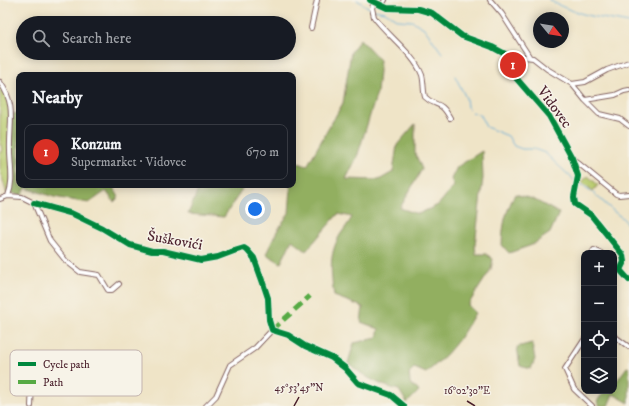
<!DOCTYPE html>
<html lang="en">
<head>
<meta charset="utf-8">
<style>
  :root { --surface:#171b24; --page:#242831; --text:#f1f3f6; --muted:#9ea1a6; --line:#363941; --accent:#d93025 }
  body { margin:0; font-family:"IM FELL DW Pica",serif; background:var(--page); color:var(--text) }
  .controls { position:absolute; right:12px; bottom:12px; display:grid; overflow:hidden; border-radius:8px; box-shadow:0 2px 10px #0003 }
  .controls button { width:36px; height:36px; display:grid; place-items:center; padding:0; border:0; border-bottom:1px solid var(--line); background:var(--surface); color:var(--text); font:20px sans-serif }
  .compass { position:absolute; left:533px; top:12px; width:36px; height:36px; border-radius:50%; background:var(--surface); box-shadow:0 2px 10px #0003; rotate:120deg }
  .you { position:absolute; left:255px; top:209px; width:14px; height:14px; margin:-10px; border:3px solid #fff; border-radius:50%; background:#1a73e8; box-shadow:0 0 0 6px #1a73e833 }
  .badge { display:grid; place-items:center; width:26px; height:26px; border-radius:50%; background:var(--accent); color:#fff; font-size:13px; font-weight:700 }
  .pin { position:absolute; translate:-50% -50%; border:2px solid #fff; box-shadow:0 1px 4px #0006 }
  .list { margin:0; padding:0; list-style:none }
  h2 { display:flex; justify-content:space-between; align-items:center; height:52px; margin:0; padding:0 16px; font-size:17px }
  h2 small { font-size:13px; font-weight:400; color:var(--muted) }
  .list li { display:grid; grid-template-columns:26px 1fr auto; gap:12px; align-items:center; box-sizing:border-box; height:56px; margin:0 8px 8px; padding:0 8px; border:1px solid var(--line); border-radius:8px }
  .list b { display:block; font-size:15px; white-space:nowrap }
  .list p { margin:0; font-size:13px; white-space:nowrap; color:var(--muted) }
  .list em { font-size:13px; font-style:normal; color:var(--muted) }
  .icon { flex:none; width:22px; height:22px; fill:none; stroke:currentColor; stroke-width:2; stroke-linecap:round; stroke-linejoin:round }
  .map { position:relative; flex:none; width:629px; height:406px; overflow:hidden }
  .search { position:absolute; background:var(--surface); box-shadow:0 2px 10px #0003; left:16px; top:16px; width:280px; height:44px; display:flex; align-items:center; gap:10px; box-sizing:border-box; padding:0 14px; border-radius:22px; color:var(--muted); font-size:15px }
  .panel { position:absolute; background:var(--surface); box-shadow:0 2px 10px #0003; left:16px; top:72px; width:280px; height:116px; border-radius:8px }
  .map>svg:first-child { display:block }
  .green { fill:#b8cb6e; stroke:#81754c }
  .forest { fill:#92af61; stroke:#6e6746 }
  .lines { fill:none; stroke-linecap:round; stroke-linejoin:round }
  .stream { stroke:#5fabd8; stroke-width:1 }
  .minor-casing { stroke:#846462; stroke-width:6 }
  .minor { stroke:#fff; stroke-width:4 }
  .quiet { stroke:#57aa44; stroke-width:5; stroke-dasharray:10 5; stroke-linecap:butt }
  .cycleway-casing { stroke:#f7f3e8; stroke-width:8 }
  .cycleway { stroke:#00873e; stroke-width:6 }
  .ticks { fill:none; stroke:#4a1f2b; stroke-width:1.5 }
  .labels { text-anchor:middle; stroke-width:3; stroke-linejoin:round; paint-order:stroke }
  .street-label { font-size:15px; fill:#4a1f2b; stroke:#f7f3e8 }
  .key { fill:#f7f3e8; stroke:#c3b3af; stroke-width:1 }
  .key-label { font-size:11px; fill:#4a1f2b }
  .ticks-label { font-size:10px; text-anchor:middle; fill:#4a1f2b; stroke:#f7f3e8; stroke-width:3; stroke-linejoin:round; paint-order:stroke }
</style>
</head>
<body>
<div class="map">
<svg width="629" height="406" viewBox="0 0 629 406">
  <rect width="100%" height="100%" fill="#f7f3e8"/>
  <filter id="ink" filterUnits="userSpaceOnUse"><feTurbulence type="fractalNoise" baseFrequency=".025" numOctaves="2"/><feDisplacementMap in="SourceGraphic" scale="8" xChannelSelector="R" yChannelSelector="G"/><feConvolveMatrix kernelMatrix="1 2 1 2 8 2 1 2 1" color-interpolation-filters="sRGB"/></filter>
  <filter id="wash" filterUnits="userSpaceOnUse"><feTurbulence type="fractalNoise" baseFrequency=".012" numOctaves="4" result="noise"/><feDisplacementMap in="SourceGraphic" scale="16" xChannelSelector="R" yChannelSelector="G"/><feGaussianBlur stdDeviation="0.9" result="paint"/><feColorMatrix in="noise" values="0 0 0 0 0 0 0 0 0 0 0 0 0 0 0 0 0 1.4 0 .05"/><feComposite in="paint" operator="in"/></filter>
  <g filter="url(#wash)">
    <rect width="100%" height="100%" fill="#efe4c7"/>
    <path class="green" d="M 0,84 L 9,103 L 11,176 L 7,195 L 0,170 L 0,152 L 2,151 L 0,140 Z
      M 588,176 L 598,185 L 593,191 L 582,182 Z"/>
    <path class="forest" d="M 360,39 L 380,60 L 377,93 L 357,157 L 346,179 L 379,180 L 393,172 L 397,145 L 415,124 L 415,153 L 422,169 L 400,208 L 418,214 L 438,205 L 454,186 L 451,179 L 457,167 L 482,151 L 483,178 L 475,245 L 476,254 L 486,254 L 493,259 L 491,269 L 468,305 L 475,313 C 459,341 451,352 426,373 L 414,368 L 409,373 L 410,383 L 419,391 L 407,403 L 399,390 C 378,385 365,377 348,363 L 354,343 L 377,338 L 379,329 L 361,322 L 363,307 L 334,296 C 331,274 328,255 340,235 C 344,229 349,223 352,217 L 338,214 L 306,251 L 292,240 L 281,263 L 266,254 L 277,231 L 289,213 L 291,188 L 288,185 L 293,185 L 293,161 L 307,166 L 343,103 L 351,52 Z
      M 19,113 L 19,185 L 115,185 L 113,187 L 119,197 L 114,202 L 106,191 L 89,203 L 54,197 L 26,188 L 22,196 L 9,192 L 11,176 L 11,114 Z
      M 200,185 L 245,185 L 224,217 L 188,214 Z
      M 515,194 L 533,199 L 559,213 L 550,233 L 532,245 L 509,253 L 502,245 C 503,223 505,214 515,194 Z
      M 532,343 L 535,359 L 531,369 L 520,366 L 517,347 Z
      M 627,367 L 629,368 L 629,403 L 613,394 L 608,406 L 600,406 L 597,402 C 601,394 605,391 614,391 L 614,381 L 616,382 Z"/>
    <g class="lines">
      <path class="stream" d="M 357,0 L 371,9
        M 549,0 C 577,16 599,17 629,23
        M 374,10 L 385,12 L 398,20 L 412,21 L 424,28 L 442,53
        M 455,76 L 466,98 L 467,107 L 472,112 L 480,115 L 486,127 L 508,136 L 514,146 L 522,149 L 534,149 L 545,153 L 576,182
        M 579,183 C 595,192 607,207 621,217 C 625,219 626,224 629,227"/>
    </g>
  </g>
  <g filter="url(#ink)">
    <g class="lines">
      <g class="minor-casing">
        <path id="minor" d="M 370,0 L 387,8 L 418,9 L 432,13 L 462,36 L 492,47 L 507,55 L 516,78 L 549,116 L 572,158 L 578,176 L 574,197 L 575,204 L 591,215 L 623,255 L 624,262 L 620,270 L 629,280
          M 490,0 L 502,14 L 529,56
          M 374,2 L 372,8 L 374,17 C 387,35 414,54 422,75 C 424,82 423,90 425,97 C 436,108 440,99 450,118
          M 381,6 L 385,0
          M 311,28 L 317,0
          M 507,55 L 533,58 L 547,69 L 572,84 L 585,100 L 599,114 L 620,119 L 629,126
          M 0,82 C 17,106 9,123 10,150 C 10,166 14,181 8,196 L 22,197 L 34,203 L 50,241 L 66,261 L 80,272 L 99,275 L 108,290 L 112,290 L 119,284
          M 572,84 L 585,82 L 607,70 L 629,62
          M 585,100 L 615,95 L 624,91 L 629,90
          M 572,158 L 616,194 L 619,195 L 629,194
          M 0,199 L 8,196
          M 34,203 L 73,214 L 102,228 L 130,245 L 152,251 L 163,251 L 201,260 L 218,257 L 234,251 L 244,248 L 247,250 L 254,258 L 263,283 L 268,298 L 269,320 L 272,330 L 288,335 L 305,346 L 332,358 L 345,368 L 358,383 L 391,395 L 404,406
          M 592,253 L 594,250 L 601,253
          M 614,264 L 621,268
          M 614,336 L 629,347
          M 584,340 L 565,369 L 574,389 L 592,406
          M 31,406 L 32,384
          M 206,406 L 216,396 L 230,365 L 255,348 L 272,330"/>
      </g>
      <use href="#minor" class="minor"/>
      <path class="quiet" d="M 272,330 L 310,296"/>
      <g class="cycleway-casing">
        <path id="cycleway" d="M 370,0 L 387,8 L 418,9 L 432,13 L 462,36 L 492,47 L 507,55 L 516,78 L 549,116 L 572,158 L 578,176 L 574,197 L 575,204 L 591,215 L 623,255 L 624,262 L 620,270 L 629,280
          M 34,203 L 73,214 L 102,228 L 130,245 L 152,251 L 163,251 L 201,260 L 218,257 L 234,251 L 244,248 L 247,250 L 254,258 L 263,283 L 268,298 L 269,320 L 272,330 L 288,335 L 305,346 L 332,358 L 345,368 L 358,383 L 391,395 L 404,406"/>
      </g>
      <use href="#cycleway" class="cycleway"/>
    </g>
  </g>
  <path class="ticks" d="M 467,401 L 475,406M 294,406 L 299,397"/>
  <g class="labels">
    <g class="street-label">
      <text transform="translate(555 107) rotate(54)" y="5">Vidovec</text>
      <text transform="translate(175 240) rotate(10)" y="5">Šuškovići</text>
    </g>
  </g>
  <rect x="10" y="350" width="132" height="46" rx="6" class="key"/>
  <rect x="18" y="362" width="18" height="4" fill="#00873e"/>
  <rect x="18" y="380" width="18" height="4" fill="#57aa44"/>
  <g class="key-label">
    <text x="43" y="368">Cycle path</text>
    <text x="43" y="386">Path</text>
  </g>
  <g class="ticks-label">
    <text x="299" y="391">45°53'45"N</text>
    <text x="467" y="394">16°02'30"E</text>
  </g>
</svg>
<div class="controls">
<button>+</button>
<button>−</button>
<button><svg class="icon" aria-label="locate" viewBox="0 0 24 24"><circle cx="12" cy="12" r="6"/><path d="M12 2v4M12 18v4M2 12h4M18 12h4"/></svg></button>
<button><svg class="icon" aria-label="layers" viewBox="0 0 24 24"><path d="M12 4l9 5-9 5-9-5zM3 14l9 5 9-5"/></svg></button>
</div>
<svg class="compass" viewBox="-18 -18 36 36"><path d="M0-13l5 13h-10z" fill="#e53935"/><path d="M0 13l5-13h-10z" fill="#9ea1a6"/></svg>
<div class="you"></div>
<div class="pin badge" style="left:513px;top:65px">1</div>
<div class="search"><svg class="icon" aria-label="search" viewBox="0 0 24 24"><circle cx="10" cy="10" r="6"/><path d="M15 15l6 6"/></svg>Search here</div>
<section class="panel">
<h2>Nearby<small></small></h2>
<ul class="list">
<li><span class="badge">1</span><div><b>Konzum</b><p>Supermarket · Vidovec</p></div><em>670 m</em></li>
</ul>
</section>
</div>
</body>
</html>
